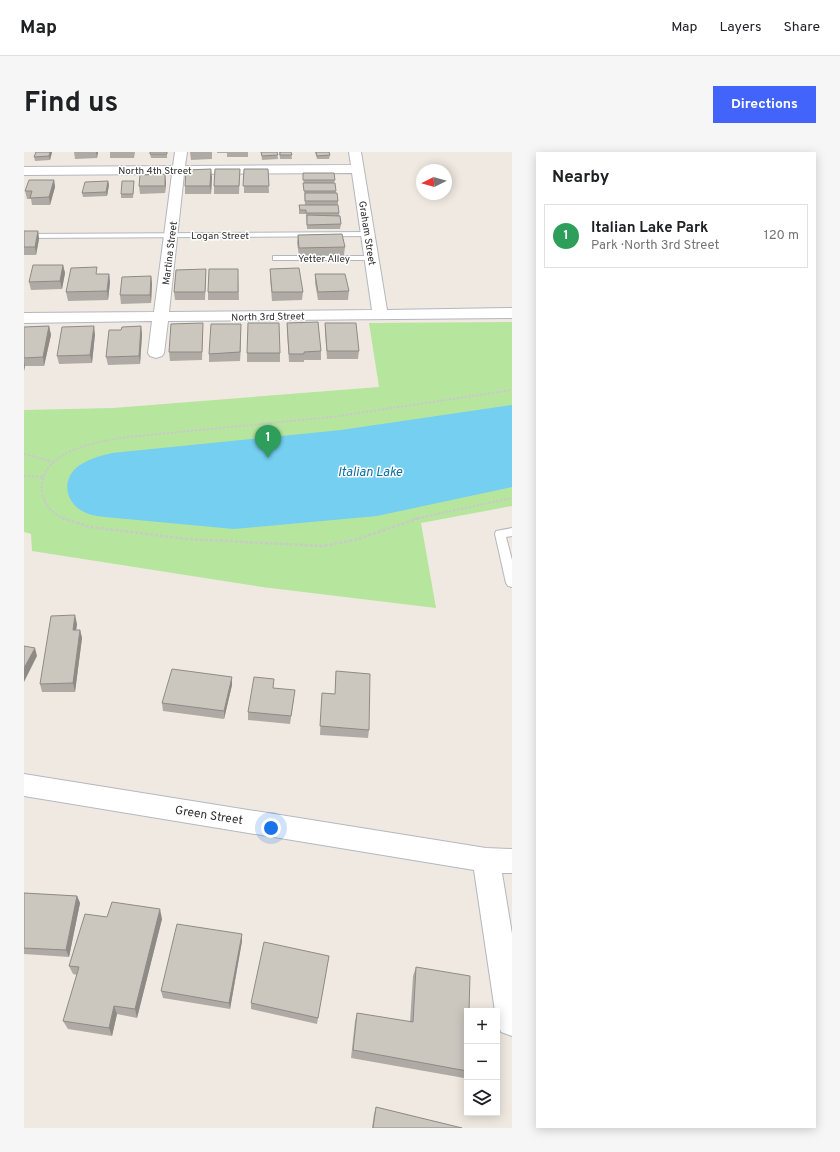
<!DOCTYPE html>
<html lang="en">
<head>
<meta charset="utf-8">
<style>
  :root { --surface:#fff; --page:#f6f6f6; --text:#202124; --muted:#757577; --line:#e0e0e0; --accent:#4264fb }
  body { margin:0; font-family:Overpass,sans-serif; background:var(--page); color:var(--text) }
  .controls { position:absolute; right:12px; bottom:12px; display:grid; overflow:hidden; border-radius:0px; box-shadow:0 2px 10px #0003 }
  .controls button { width:36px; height:36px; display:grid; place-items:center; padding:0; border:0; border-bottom:1px solid var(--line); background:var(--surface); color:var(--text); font:20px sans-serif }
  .compass { position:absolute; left:392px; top:12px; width:36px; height:36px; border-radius:50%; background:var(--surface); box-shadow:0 2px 10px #0003; rotate:265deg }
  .you { position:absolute; left:247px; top:676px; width:14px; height:14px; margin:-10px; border:3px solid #fff; border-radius:50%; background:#1a73e8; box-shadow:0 0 0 6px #1a73e833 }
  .badge { display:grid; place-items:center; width:26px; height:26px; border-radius:50%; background:var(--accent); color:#fff; font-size:13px; font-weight:700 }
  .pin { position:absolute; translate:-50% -33px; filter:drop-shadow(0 1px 2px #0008) }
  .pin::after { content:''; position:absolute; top:21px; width:14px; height:12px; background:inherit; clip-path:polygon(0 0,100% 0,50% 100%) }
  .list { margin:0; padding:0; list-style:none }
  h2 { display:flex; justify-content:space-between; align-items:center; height:52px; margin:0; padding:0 16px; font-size:17px }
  h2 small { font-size:13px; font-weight:400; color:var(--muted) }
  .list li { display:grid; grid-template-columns:26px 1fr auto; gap:12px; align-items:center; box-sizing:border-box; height:64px; margin:0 8px 8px; padding:0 8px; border:1px solid var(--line); border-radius:0px }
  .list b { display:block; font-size:15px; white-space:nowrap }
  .list p { margin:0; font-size:13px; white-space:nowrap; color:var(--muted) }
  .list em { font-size:13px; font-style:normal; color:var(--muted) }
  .icon { flex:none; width:22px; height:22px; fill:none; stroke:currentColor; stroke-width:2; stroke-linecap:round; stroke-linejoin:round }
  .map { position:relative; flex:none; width:488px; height:976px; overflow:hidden; border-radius:0px }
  header { display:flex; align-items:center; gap:24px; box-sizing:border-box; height:56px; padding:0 20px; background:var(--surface); border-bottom:1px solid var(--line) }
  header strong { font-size:19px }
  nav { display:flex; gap:22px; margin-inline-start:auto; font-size:14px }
  .intro { display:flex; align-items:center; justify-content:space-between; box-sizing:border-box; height:96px; padding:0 24px }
  h1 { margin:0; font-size:28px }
  .button { padding:10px 18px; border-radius:0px; background:var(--accent); color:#fff; font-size:14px; font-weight:700 }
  main { display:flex; gap:24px; padding:0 24px }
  aside { flex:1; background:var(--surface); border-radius:0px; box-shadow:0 2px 10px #0003 }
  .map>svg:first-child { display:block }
  .green { fill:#b6e59e }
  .water { fill:#75cff0 }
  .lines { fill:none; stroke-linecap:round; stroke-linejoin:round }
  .service-casing { stroke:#b4b7c1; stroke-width:2 }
  .minor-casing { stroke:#b4b7c1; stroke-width:2 }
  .path-far1 { stroke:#c9c9c9; stroke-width:2; stroke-dasharray:2.5 1.5; stroke-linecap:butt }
  .path { stroke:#c9c9c9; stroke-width:2.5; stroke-dasharray:3 2; stroke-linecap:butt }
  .service { fill:#fff; fill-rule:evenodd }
  .minor { fill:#fff; fill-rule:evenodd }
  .wall { fill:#afaba4 }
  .shaded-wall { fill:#8e8b86 }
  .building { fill:#cbc7bf; stroke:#8e8b86 }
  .labels { text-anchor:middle; stroke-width:3; stroke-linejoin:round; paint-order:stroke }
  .far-street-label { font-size:10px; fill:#2e2e2e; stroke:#fff }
  .street-label { font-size:12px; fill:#2e2e2e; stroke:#fff }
  .water-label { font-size:13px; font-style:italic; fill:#0d6fa3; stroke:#fff }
</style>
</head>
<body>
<header>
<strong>Map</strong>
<nav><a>Map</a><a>Layers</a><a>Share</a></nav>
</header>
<div class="intro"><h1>Find us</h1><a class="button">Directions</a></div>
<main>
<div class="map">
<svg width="488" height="976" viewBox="0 0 488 976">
  <rect width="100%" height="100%" fill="#efe9e1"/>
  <path class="green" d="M 488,170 L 488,354 L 397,371 L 412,456 L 238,435 L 8,399 L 7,382 L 0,380 L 0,258 L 89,256 L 355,235 L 345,171 Z"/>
  <path class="water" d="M 488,253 L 488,335 L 353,364 L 210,377 L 81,365 C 73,364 65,363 58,359 C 42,350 38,330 51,317 C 61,308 75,304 88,301 L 317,278 Z"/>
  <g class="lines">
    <g class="service-casing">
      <path id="service" d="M 344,80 L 347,80 L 347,84 L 0,86 L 0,82 Z
        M 249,104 L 348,104 L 352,106 L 348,108 L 249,108 Z
        M 488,376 L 488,384 L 482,385 L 488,408 L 488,435 L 484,434 L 482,431 L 471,382 L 472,379 Z"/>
    </g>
    <g class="minor-casing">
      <path id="minor" d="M 151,0 L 163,0 L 161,14 L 327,13 L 325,0 L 337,0 L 363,158 L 488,156 L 488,166 L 144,169 L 140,201 L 138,204 L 132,206 L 126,204 L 124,201 L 128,169 L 0,171 L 0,161 L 130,160 L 148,22 L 0,23 L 0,15 L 149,14 ZM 328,21 L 348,158 L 145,160 L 160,22 Z
        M 0,622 L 462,696 L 488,697 L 488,721 L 478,721 L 488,782 L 488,884 L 477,880 L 473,869 L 473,859 L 471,859 L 450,718 L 0,644 Z"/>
    </g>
    <path class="path-far1" d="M 0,302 L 30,310
      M 0,324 L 20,325
      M 40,367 C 28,361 20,353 18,340 C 13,296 84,287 114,284 L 308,265 L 488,238
      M 390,367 L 488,346"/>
    <path class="path" d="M 38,366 L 66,375 L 163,387 L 299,394 L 331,388 L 395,366"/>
    <use href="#service" class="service"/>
    <use href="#minor" class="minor"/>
  </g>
  <path class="wall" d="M 12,0 L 28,0 L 26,8 L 11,9 L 10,5 Z
    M 50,0 L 74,0 L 73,6 L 51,7 Z
    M 86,0 L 111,0 L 110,6 L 86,6 Z
    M 143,0 L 143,6 L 127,6 L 126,2 Z
    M 166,0 L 188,0 L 188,7 L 167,8 Z
    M 193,0 L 224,0 L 224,5 L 203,5 L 203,1 L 193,1 Z
    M 237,0 L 253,0 L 254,7 L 238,8 Z
    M 255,0 L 267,0 L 268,7 L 256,7 Z
    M 291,0 L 305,0 L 306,3 L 305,7 L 293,7 Z
    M 216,17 L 215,42 L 190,42 L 190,34 Z
    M 220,17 L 244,17 L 245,41 L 220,41 Z
    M 279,21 L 311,28 L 310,31 L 314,49 L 314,53 L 281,53 Z
    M 188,25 L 187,42 L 161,42 L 161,34 Z
    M 30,28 L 31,35 L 26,53 L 8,53 L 7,47 L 3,47 L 1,39 Z
    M 84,29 L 85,33 L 83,44 L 59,45 L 58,41 Z
    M 142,30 L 141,41 L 116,42 L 115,34 Z
    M 110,33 L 109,46 L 97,46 L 97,42 Z
    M 275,53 L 315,61 L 317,72 L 316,77 L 283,77 L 282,62 L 275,62 Z
    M 0,79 L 14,79 L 15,87 L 12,103 L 0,103 Z
    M 274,83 L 321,95 L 320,103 L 275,104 L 273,91 Z
    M 39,113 L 41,121 L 38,137 L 7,138 L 5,130 Z
    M 182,117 L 182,125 L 181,148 L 151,148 L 150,140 Z
    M 214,117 L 215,148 L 184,148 L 184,140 Z
    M 246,117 L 279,140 L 278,148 L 248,149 L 246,125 Z
    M 74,122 L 85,122 L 86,130 L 84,148 L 44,149 L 42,140 Z
    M 291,122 L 325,139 L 324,148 L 294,148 L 291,131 Z
    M 127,124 L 128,132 L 127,151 L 97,152 L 96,143 Z
    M 263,171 L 297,199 L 297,208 L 280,208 L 280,210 L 265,210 L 263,179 Z
    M 301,171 L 335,199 L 334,207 L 303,207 L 301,179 Z
    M 25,174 L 27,183 L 20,214 L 1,214 L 0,219 L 0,175 Z
    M 117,174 L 118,183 L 116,212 L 84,213 L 82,205 L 97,178 Z
    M 179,180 L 178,208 L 146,209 L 145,200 Z
    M 217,180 L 216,209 L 185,210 L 185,202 Z
    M 71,182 L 68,211 L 35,212 L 33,204 Z
    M 223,201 L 256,201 L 256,210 L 223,210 Z
    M 53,472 L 52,478 L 56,478 L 58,486 L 51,540 L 18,540 L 16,532 Z
    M 312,519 L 345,578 L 344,586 L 296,583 L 298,541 L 311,542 Z
    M 208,525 L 208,533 L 200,567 L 139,559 L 138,551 Z
    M 250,536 L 270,547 L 266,572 L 224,568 L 224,560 Z
    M 0,741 L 53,744 L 56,751 L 45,805 L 0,802 Z
    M 83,765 L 138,767 L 113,866 L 93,862 L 88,884 L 44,877 L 39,869 L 53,823 L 49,822 L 45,814 Z
    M 218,782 L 218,789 L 206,857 L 139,846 L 137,839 Z
    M 305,804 L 293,872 L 227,857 L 227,851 Z
    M 392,815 L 443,859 L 443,921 L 440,926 L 327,906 L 331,869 L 333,861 L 386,870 L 389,824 Z
    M 352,955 L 438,976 L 348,976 L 350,962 Z"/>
  <path class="shaded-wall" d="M 26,0 L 28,0 L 26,8 L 25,4 Z
    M 72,0 L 74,0 L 73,6 Z
    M 187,17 L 188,25 L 187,42 L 186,34 Z
    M 141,22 L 142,30 L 141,41 Z
    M 30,28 L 31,35 L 26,53 L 25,45 Z
    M 84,29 L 85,33 L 83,44 L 82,40 Z
    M 14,79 L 15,87 L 12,103 L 11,95 Z
    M 39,113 L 41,121 L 38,137 L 36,129 Z
    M 85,122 L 86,130 L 84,148 L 83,139 Z
    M 127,124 L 128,132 L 127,151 L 126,143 Z
    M 217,172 L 217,180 L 216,209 L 216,200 Z
    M 25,174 L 27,183 L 20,214 L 19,205 Z
    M 70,174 L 71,182 L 68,211 L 66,203 Z
    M 117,174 L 118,183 L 116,212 L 115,204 Z
    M 0,208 L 1,214 L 0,219 Z
    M 51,463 L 53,472 L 51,486 L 49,478 Z
    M 56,478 L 58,486 L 51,540 L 49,531 Z
    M 11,496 L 13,504 L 0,530 L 0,516 Z
    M 208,525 L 208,533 L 200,567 L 200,559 Z
    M 53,744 L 56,751 L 45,805 L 42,798 Z
    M 136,757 L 138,767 L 113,866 L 111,857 Z
    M 218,782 L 218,789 L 206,857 L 205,851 Z
    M 90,854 L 93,862 L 88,884 L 85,876 Z"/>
  <path class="building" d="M 12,0 L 26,0 L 25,4 L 10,5 Z
    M 126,0 L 143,0 L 143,2 L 126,2 Z
    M 237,0 L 253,0 L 254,3 L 238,4 Z
    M 256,0 L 267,0 L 268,3 L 256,3 Z
    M 292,0 L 305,0 L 306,3 L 293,4 Z
    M 187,17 L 186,34 L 161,34 L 162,18 Z
    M 191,17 L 216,17 L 215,34 L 190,34 Z
    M 220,17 L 244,17 L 245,34 L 219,34 Z
    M 279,21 L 310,21 L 311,28 L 279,28 Z
    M 141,22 L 141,34 L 115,34 L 116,23 Z
    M 5,28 L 30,28 L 25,45 L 6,46 L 8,39 L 1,39 Z
    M 84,29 L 82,40 L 58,41 L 61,30 Z
    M 98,29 L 110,29 L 109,42 L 97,42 Z
    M 279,31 L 311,31 L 312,39 L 280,39 Z
    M 281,41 L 313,41 L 314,49 L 281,49 Z
    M 275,53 L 314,53 L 315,61 L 282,61 L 282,58 L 276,58 Z
    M 283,63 L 316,64 L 317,72 L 283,73 Z
    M 0,79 L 14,79 L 11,95 L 0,95 Z
    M 318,82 L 321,95 L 275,96 L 274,83 Z
    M 9,113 L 39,113 L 36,129 L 5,130 Z
    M 73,115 L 72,122 L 85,122 L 83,139 L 42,140 L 47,116 Z
    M 275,116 L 279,140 L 248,140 L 246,117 Z
    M 182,117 L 181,140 L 150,140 L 152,118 Z
    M 185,117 L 214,117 L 214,140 L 184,140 Z
    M 291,122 L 321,122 L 325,139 L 294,140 Z
    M 127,124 L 126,143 L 96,143 L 98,125 Z
    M 294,170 L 297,199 L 280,200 L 280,202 L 265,202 L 263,171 Z
    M 179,171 L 178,200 L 145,200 L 147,172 Z
    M 224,171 L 255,171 L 256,201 L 223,201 Z
    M 301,171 L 332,171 L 335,199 L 303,199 Z
    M 187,172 L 217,172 L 216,200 L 185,202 Z
    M 25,174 L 19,205 L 0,206 L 0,175 Z
    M 70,174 L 66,203 L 33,204 L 38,175 Z
    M 117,174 L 115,204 L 82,205 L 85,178 L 97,178 L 98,175 Z
    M 51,463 L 49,478 L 56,478 L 49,531 L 16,532 L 27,464 Z
    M 0,494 L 11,496 L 0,516 Z
    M 148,517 L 208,525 L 200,559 L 138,551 Z
    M 312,519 L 346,522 L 345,578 L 296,574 L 298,541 L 311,542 Z
    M 230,525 L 250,527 L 249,536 L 271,538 L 267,564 L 224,560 Z
    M 0,741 L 53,744 L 42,798 L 0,796 Z
    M 88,750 L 136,757 L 111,857 L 90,854 L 85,876 L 39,869 L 55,815 L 45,814 L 61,762 L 83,765 Z
    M 153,772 L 218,782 L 205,851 L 137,839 Z
    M 240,790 L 305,804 L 294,866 L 227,851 Z
    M 392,815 L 446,824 L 445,859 L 443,859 L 443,919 L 329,898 L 333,861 L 389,870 Z
    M 352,955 L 438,976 L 349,976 Z"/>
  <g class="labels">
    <g class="far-street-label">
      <text x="131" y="22">North 4th Street</text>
      <text transform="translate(344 81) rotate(81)" y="4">Graham Street</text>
      <text x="196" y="87">Logan Street</text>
      <text transform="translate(145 101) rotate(-83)" y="4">Martina Street</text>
      <text x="300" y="110">Yetter Alley</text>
      <text transform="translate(244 164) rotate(-1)" y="4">North 3rd Street</text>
    </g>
    <g class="street-label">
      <text transform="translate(185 663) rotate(9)" y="4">Green Street</text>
    </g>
    <g class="water-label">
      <text x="346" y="324">Italian Lake</text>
    </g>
  </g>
</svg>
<div class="controls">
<button>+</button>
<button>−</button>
<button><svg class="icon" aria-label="layers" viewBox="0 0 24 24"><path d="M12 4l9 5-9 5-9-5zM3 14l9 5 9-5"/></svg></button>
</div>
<svg class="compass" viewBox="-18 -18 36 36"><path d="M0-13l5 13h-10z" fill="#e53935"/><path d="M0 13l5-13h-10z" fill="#757577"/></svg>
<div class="you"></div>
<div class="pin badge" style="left:244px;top:306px;background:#2e9e5b">1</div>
</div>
<aside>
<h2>Nearby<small></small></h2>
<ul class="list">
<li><span class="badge" style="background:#2e9e5b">1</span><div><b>Italian Lake Park</b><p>Park · North 3rd Street</p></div><em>120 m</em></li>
</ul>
</aside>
</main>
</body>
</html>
